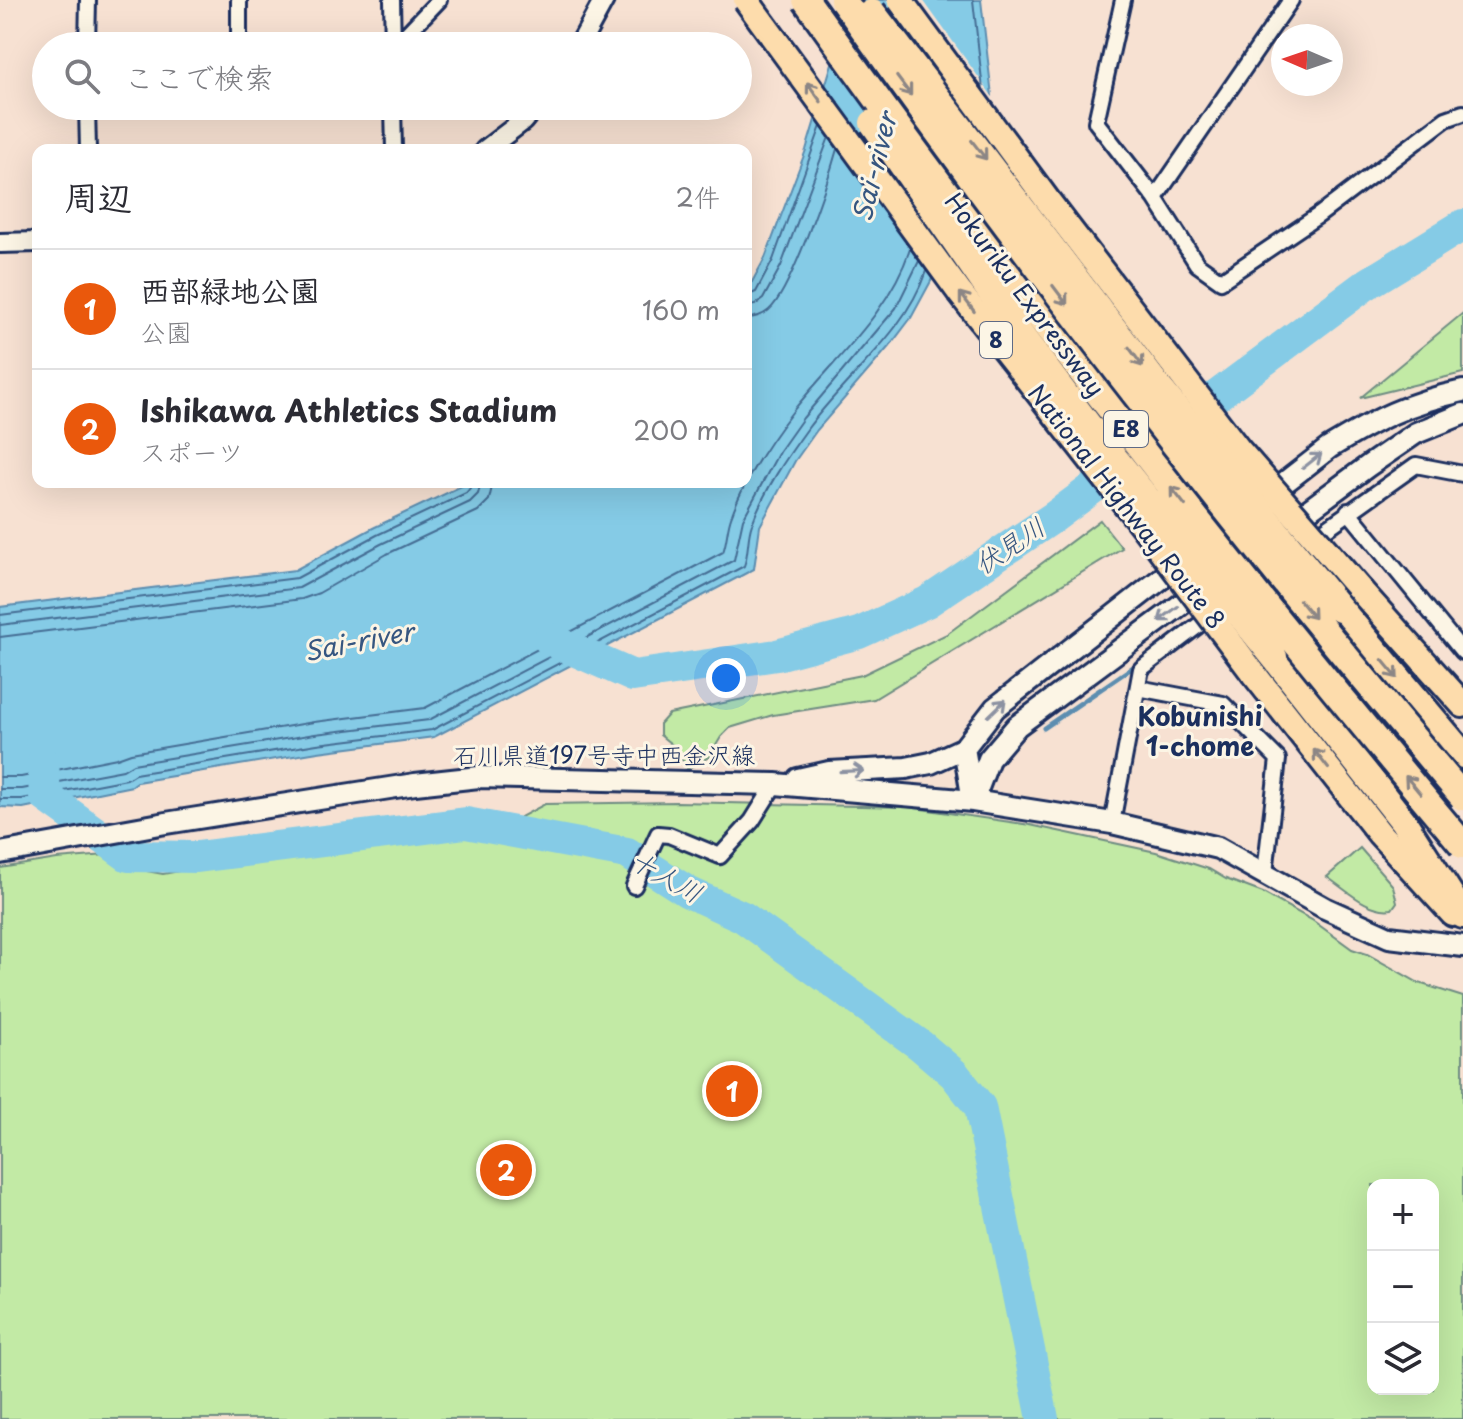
<!DOCTYPE html>
<html lang="ja">
<head>
<meta charset="utf-8">
<style>
  :root { --surface:#fff; --page:#f7f7f7; --text:#2b2b33; --muted:#7c7c81; --line:#e1e1e2; --accent:#ea580c }
  body { margin:0; font-family:"Playpen Sans","Klee One",sans-serif; background:var(--page); color:var(--text) }
  .controls { position:absolute; right:24px; bottom:24px; display:grid; overflow:hidden; border-radius:16px; box-shadow:0 8px 32px #0002 }
  .controls button { width:72px; height:72px; display:grid; place-items:center; padding:0; border:0; border-bottom:2px solid var(--line); background:var(--surface); color:var(--text); font:40px sans-serif }
  .compass { position:absolute; left:1271px; top:24px; width:72px; height:72px; border-radius:50%; background:var(--surface); box-shadow:0 8px 32px #0002; rotate:272deg }
  .you { position:absolute; left:726px; top:678px; width:28px; height:28px; margin:-20px; border:6px solid #fff; border-radius:50%; background:#1a73e8; box-shadow:0 0 0 12px #1a73e833 }
  .badge { display:grid; place-items:center; width:52px; height:52px; border-radius:50%; background:var(--accent); color:#fff; font-size:26px; font-weight:700 }
  .pin { position:absolute; translate:-50% -50%; border:4px solid #fff; box-shadow:0 2px 8px #0006 }
  .list { margin:0; padding:0; list-style:none }
  h2 { display:flex; justify-content:space-between; align-items:center; height:104px; margin:0; padding:0 32px; font-size:34px }
  h2 small { font-size:26px; font-weight:400; color:var(--muted) }
  .list li { display:grid; grid-template-columns:52px 1fr auto; gap:24px; align-items:center; box-sizing:border-box; height:120px; padding:0 32px; border-top:2px solid var(--line) }
  .list b { display:block; font-size:30px; white-space:nowrap }
  .list p { margin:0; font-size:26px; white-space:nowrap; color:var(--muted) }
  .list em { font-size:26px; font-style:normal; color:var(--muted) }
  .icon { flex:none; width:44px; height:44px; fill:none; stroke:currentColor; stroke-width:2; stroke-linecap:round; stroke-linejoin:round }
  .map { position:relative; flex:none; width:1463px; height:1419px; overflow:hidden }
  .search { position:absolute; background:var(--surface); box-shadow:0 8px 32px #0002; left:32px; top:32px; width:720px; height:88px; display:flex; align-items:center; gap:20px; box-sizing:border-box; padding:0 28px; border-radius:44px; color:var(--muted); font-size:30px }
  .panel { position:absolute; background:var(--surface); box-shadow:0 8px 32px #0002; left:32px; top:144px; width:720px; height:344px; border-radius:16px }
  .map>svg:first-child { display:block }
  .green { fill:#c2eaa5; stroke:#6e8c82; stroke-width:2; fill-rule:evenodd }
  .water { fill:#85cbe6; stroke:#5b8db0; stroke-width:2 }
  .pier { fill:#f7e1d2 }
  .lines { fill:none; stroke-linecap:round; stroke-linejoin:round }
  .shore { stroke:#456d94; stroke-width:2 }
  .stream { stroke:#5b8db0; stroke-width:5 }
  .river { stroke:#85cbe6; stroke-width:32 }
  .minor-casing { stroke:#1b2f5e; stroke-width:20 }
  .tertiary-casing { stroke:#1b2f5e; stroke-width:24 }
  .secondary-casing { stroke:#1b2f5e; stroke-width:26 }
  .trunk-casing { stroke:#1b2f5e; stroke-width:30 }
  .motorway-casing { stroke:#1b2f5e; stroke-width:32 }
  .minor { stroke:#fcf5e5; stroke-width:14 }
  .tertiary { stroke:#fcf5e5; stroke-width:18 }
  .secondary { stroke:#fcf5e5; stroke-width:20 }
  .trunk { stroke:#fddcac; stroke-width:24 }
  .motorway { stroke:#fddcac; stroke-width:26 }
  .trunk-bridge-casing { stroke:#1b2f5e; stroke-width:30; stroke-linecap:butt }
  .motorway-bridge-casing { stroke:#1b2f5e; stroke-width:32; stroke-linecap:butt }
  .trunk-bridge { stroke:#fddcac; stroke-width:24 }
  .motorway-bridge { stroke:#fddcac; stroke-width:26 }
  .oneway { stroke:#8c8685 }
  .oneway2 { stroke:#8c92a2 }
  .labels { text-anchor:middle; stroke-width:6; stroke-linejoin:round; paint-order:stroke }
  .shield { fill:#fcf5e5; stroke:#5e6a86; stroke-width:2 }
  .shield-label { font-size:22px; font-weight:bold; fill:#1b2f5e }
  .street-label { font-size:24px; fill:#1b2f5e; stroke:#fcf5e5 }
  .water-label { font-size:26px; font-style:italic; fill:#365680; stroke:#fcf5e5 }
  .neighbourhood-label { font-size:26px; font-weight:bold; fill:#1b2f5e; stroke:#fcf5e5 }
</style>
</head>
<body>
<div class="map">
<svg width="1463" height="1419" viewBox="0 0 1463 1419">
  <rect width="100%" height="100%" fill="#f7e1d2"/>
  <filter id="ink" filterUnits="userSpaceOnUse"><feTurbulence type="fractalNoise" baseFrequency=".0125" numOctaves="2"/><feDisplacementMap in="SourceGraphic" scale="16" xChannelSelector="R" yChannelSelector="G"/><feConvolveMatrix kernelMatrix="1 2 1 2 8 2 1 2 1" color-interpolation-filters="sRGB"/></filter>
  <g filter="url(#ink)">
    <path class="green" d="M 1463,313 L 1463,373 L 1360,398 Z
      M 1100,520 L 1122,548 L 874,699 L 773,715 L 730,728 L 721,737 L 709,757 L 687,769 L 676,748 L 660,735 L 660,724 L 669,714 L 862,675 L 947,634 Z
      M 677,802 L 908,807 L 1030,825 L 1156,852 L 1209,869 L 1226,879 L 1263,893 L 1312,920 L 1352,949 L 1367,954 L 1419,983 L 1463,997 L 1463,1419 L 0,1419 L 0,868 L 57,859 L 107,855 L 141,870 L 163,874 L 280,853 L 418,838 L 485,836 L 545,804 ZM 1373,1185 L 1433,1185 L 1433,1389 L 1373,1389 Z
      M 1360,848 L 1393,886 L 1397,902 L 1392,909 C 1369,913 1345,889 1327,877 Z"/>
    <path class="water" d="M 851,0 L 981,0 L 992,96 L 931,281 L 911,318 L 892,343 L 817,430 L 795,461 L 760,526 L 754,569 L 434,737 L 318,752 L 137,782 L 132,786 L 23,808 L 0,807 L 0,607 L 295,570 L 373,528 L 470,482 L 746,482 L 746,293 L 765,258 L 806,150 Z"/>
    <path class="pier" d="M 886,0 L 923,0 L 995,100 L 983,135 Z"/>
    <g class="lines">
      <path class="shore" d="M 973,0 L 983,90
        M 746,296 L 756,292 L 773,260 L 821,126
        M 746,306 L 755,305 L 763,299 L 781,266 L 829,137
        M 746,318 C 755,318 762,316 769,310 C 791,291 828,181 837,149
        M 0,615 L 297,578 L 377,535 L 466,493 L 470,488 L 471,482
        M 0,625 L 299,588 L 381,544 L 470,502 L 478,494 L 481,482
        M 0,637 L 302,599 L 319,593 L 387,554 L 478,511 L 489,500 L 493,482
        M 0,777 L 21,777 L 117,758 L 131,753 L 314,722 L 425,708 L 723,552 C 727,542 727,528 731,517 C 744,480 769,442 793,411 C 835,358 888,315 910,249
        M 0,789 L 22,789 L 123,770 L 133,764 L 315,734 L 429,720 L 734,560 L 743,519 L 779,452 L 803,418 L 896,308 L 919,261
        M 0,799 L 22,799 L 127,779 L 135,774 L 317,744 L 432,730 L 744,566 C 749,553 747,537 752,524 C 764,490 787,457 808,428 C 846,376 905,334 926,271"/>
      <path class="stream" d="M 1044,728 L 1139,663"/>
      <path class="river" d="M 549,639 L 633,676 L 777,655 L 859,633 L 927,602 L 1054,517 L 1364,286 L 1463,225
        M 43,762 L 45,796 L 128,856 L 197,857 L 466,823 L 627,853 L 688,892 L 743,917 L 920,1045 L 954,1074 L 980,1107 L 1043,1419"/>
      <g class="minor-casing">
        <path id="minor" d="M 239,0 L 239,46
          M 392,0 L 393,46
          M 1123,0 L 1096,122 L 1155,198 L 1197,264 L 1221,281 L 1319,215 L 1446,119 L 1463,113
          M 87,46 L 88,0
          M 395,46 L 439,0
          M 87,106 L 88,150
          M 393,106 L 394,150
          M 1155,198 L 1291,0
          M 1348,511 L 1463,652
          M 1309,541 L 1416,465 L 1463,474
          M 1138,688 L 1223,704 L 1278,759 L 1265,873
          M 1112,823 L 1141,669 L 1216,612
          M 634,886 L 658,834 L 669,835 L 720,856 L 752,821 L 775,784"/>
      </g>
      <g class="tertiary-casing">
        <path id="tertiary" d="M 579,46 L 604,0
          M 485,150 L 523,121 L 535,106
          M 0,243 L 38,242"/>
      </g>
      <g class="secondary-casing">
        <path id="secondary" d="M 798,779 L 829,772 L 906,768 L 931,763 L 964,748
          M 973,801 L 964,748 L 995,708 L 1329,448 C 1377,419 1407,403 1463,391
          M 973,801 L 989,759 L 1017,726 L 1368,466 L 1416,433 L 1463,414
          M 0,853 L 166,823 L 415,784 L 479,777 L 775,784 L 973,801 L 1112,823 L 1218,848 L 1325,908 L 1389,937 L 1463,946"/>
      </g>
      <g class="trunk-casing">
        <path id="trunk" d="M 1362,592 L 1463,705
          M 1254,674 L 1380,834 L 1453,914"/>
      </g>
      <g class="motorway-casing">
        <path id="motorway" d="M 1340,609 L 1463,755
          M 1274,657 L 1403,821 L 1463,915"/>
      </g>
      <use href="#minor" class="minor"/>
      <use href="#tertiary" class="tertiary"/>
      <use href="#secondary" class="secondary"/>
      <use href="#trunk" class="trunk"/>
      <use href="#motorway" class="motorway"/>
      <g class="trunk-bridge-casing">
        <path id="trunk-bridge" d="M 746,0 L 960,293 L 1142,525 L 1254,674
          M 900,0 L 1048,201 L 1238,449 L 1362,592"/>
      </g>
      <g class="motorway-bridge-casing">
        <path id="motorway-bridge" d="M 806,0 C 1013,291 1233,572 1463,845
          M 843,0 C 1037,275 1245,540 1463,797
          M 872,12 L 1160,389 L 1340,609
          M 873,123 L 1019,333 L 1093,431 L 1274,657"/>
      </g>
      <use href="#trunk-bridge" class="trunk-bridge"/>
      <use href="#motorway-bridge" class="motorway-bridge"/>
    </g>
    <defs><path id="oneway-shaft" d="M-6 0H5M1.5-3L5.5 0L1.5 3" fill="none" stroke-width="1.6" stroke-linecap="round" stroke-linejoin="round" transform="scale(2)"/></defs>
    <g class="oneway">
      <use href="#oneway-shaft" transform="translate(904 86) rotate(53)"/>
      <use href="#oneway-shaft" transform="translate(814 92) rotate(-126)"/>
      <use href="#oneway-shaft" transform="translate(979 150) rotate(52)"/>
      <use href="#oneway-shaft" transform="translate(1060 295) rotate(53)"/>
      <use href="#oneway-shaft" transform="translate(967 302) rotate(-127)"/>
      <use href="#oneway-shaft" transform="translate(1136 357) rotate(54)"/>
      <use href="#oneway-shaft" transform="translate(1178 496) rotate(-128)"/>
      <use href="#oneway-shaft" transform="translate(1307 609) rotate(51)"/>
      <use href="#oneway-shaft" transform="translate(1390 669) rotate(50)"/>
      <use href="#oneway-shaft" transform="translate(1321 759) rotate(-128)"/>
      <use href="#oneway-shaft" transform="translate(1413 785) rotate(-130)"/>
    </g>
    <g class="oneway2">
      <use href="#oneway-shaft" transform="translate(1312 461) rotate(-38)"/>
      <use href="#oneway-shaft" transform="translate(1168 614) rotate(143)"/>
      <use href="#oneway-shaft" transform="translate(997 708) rotate(-44)"/>
      <use href="#oneway-shaft" transform="translate(852 771) rotate(-3)"/>
    </g>
  </g>
  <g class="labels">
    <g class="shield">
      <rect x="980" y="322" width="32" height="36" rx="6"/>
      <rect x="1104" y="411" width="44" height="36" rx="6"/>
    </g>
    <g class="shield-label">
      <text x="996" y="348">8</text>
      <text x="1126" y="437">E8</text>
    </g>
    <g class="street-label">
      <text transform="translate(1024 295) rotate(53)" y="8">Hokuriku Expressway</text>
      <text transform="translate(1126 507) rotate(52)" y="8">National Highway Route 8</text>
      <text x="604" y="764">石川県道197号寺中西金沢線</text>
    </g>
    <g class="water-label">
      <text transform="translate(875 167) rotate(-76)" y="9">Sai-river</text>
      <text transform="translate(1010 546) rotate(-34)" y="9">伏見川</text>
      <text transform="translate(359 642) rotate(-11)" y="9">Sai-river</text>
      <text transform="translate(666 877) rotate(29)" y="9">十人川</text>
    </g>
    <g class="neighbourhood-label">
      <text x="1200" y="726">Kobunishi<tspan x="1200" dy="30">1-chome</tspan></text>
    </g>
  </g>
</svg>
<div class="controls">
<button>+</button>
<button>−</button>
<button><svg class="icon" aria-label="layers" viewBox="0 0 24 24"><path d="M12 4l9 5-9 5-9-5zM3 14l9 5 9-5"/></svg></button>
</div>
<svg class="compass" viewBox="-18 -18 36 36"><path d="M0-13l5 13h-10z" fill="#e53935"/><path d="M0 13l5-13h-10z" fill="#7c7c81"/></svg>
<div class="you"></div>
<div class="pin badge" style="left:732px;top:1091px">1</div>
<div class="pin badge" style="left:506px;top:1170px">2</div>
<div class="search"><svg class="icon" aria-label="search" viewBox="0 0 24 24"><circle cx="10" cy="10" r="6"/><path d="M15 15l6 6"/></svg>ここで検索</div>
<section class="panel">
<h2>周辺<small>2件</small></h2>
<ul class="list">
<li><span class="badge">1</span><div><b>西部緑地公園</b><p>公園</p></div><em>160 m</em></li>
<li><span class="badge">2</span><div><b>Ishikawa Athletics Stadium</b><p>スポーツ</p></div><em>200 m</em></li>
</ul>
</section>
</div>
</body>
</html>
